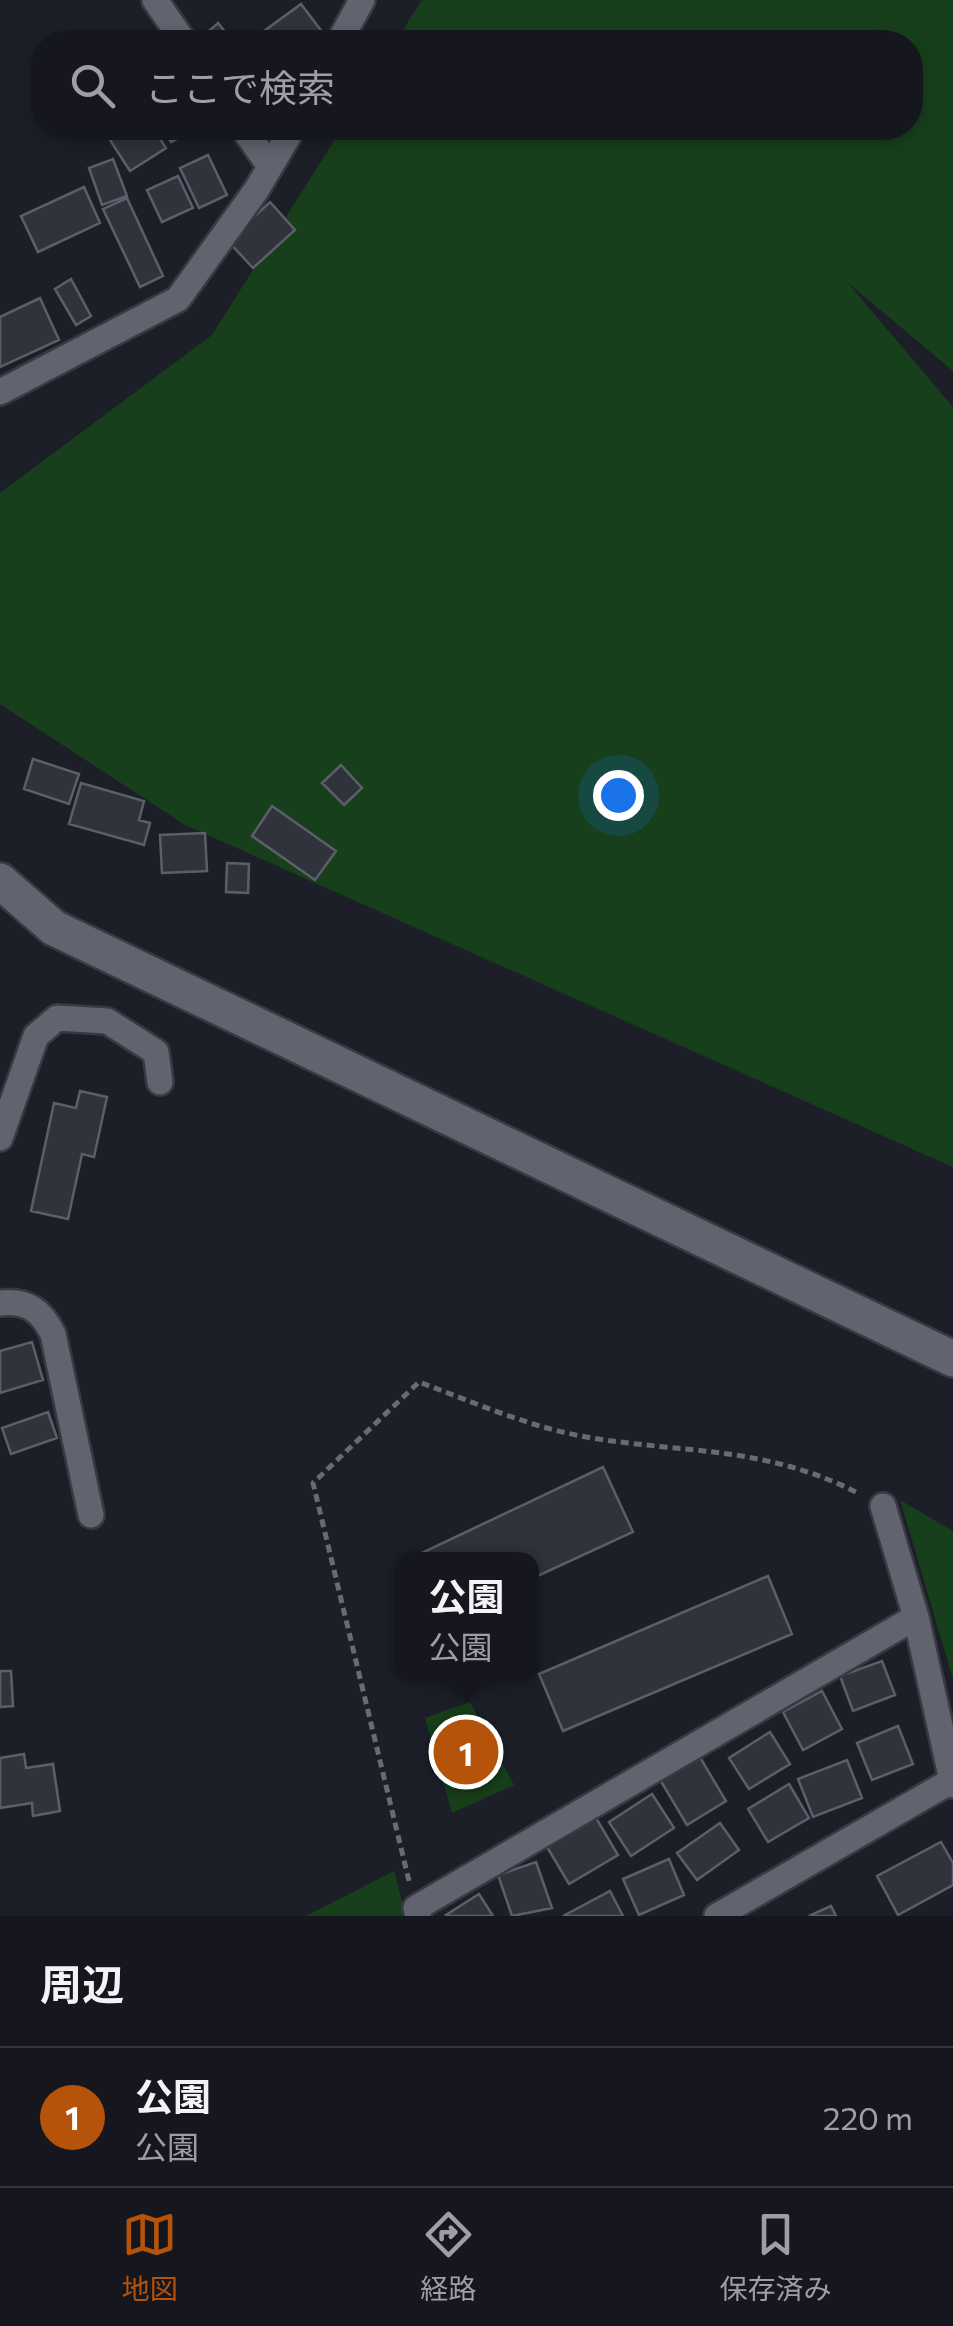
<!DOCTYPE html>
<html lang="ja">
<head>
<meta charset="utf-8">
<style>
  :root { --surface:#16171e; --page:#23242b; --text:#f1f3f6; --muted:#9e9fa4; --line:#35363c; --accent:#b45309 }
  body { margin:0; font-family:Commissioner,"Noto Sans JP",sans-serif; background:var(--page); color:var(--text) }
  .you { position:absolute; left:618px; top:795px; width:35px; height:35px; margin:-25px; border:8px solid #fff; border-radius:50%; background:#1a73e8; box-shadow:0 0 0 15px #1a73e833 }
  .badge { display:grid; place-items:center; width:65px; height:65px; border-radius:50%; background:var(--accent); color:#fff; font-size:32px; font-weight:700 }
  .pin { position:absolute; translate:-50% -50%; border:5px solid #fff; box-shadow:0 2px 10px #0006 }
  .popup { position:absolute; left:394px; top:1552px; width:145px; height:130px; box-sizing:border-box; display:grid; place-content:center; border-radius:20px; background:var(--surface); filter:drop-shadow(0 2px 8px #0005); font-size:32px; white-space:nowrap; color:var(--muted) }
  .popup b { font-size:38px; color:var(--text) }
  .popup::after { content:''; position:absolute; left:50%; top:100%; margin-left:-20px; border:20px solid transparent; border-top-color:var(--surface) }
  .list { margin:0; padding:0; list-style:none }
  h2 { display:flex; justify-content:space-between; align-items:center; height:130px; margin:0; padding:0 40px; font-size:42px }
  h2 small { font-size:32px; font-weight:400; color:var(--muted) }
  .list li { display:grid; grid-template-columns:65px 1fr auto; gap:30px; align-items:center; box-sizing:border-box; height:140px; padding:0 40px; border-top:2px solid var(--line) }
  .list b { display:block; font-size:38px; white-space:nowrap }
  .list p { margin:0; font-size:32px; white-space:nowrap; color:var(--muted) }
  .list em { font-size:32px; font-style:normal; color:var(--muted) }
  .icon { flex:none; width:55px; height:55px; fill:none; stroke:currentColor; stroke-width:2; stroke-linecap:round; stroke-linejoin:round }
  .map { position:relative; flex:none; width:953px; height:1916px; overflow:hidden }
  .search { position:absolute; background:var(--surface); box-shadow:0 5px 15px #0003; left:30px; right:30px; top:30px; height:110px; display:flex; align-items:center; gap:25px; box-sizing:border-box; padding:0 35px; border-radius:40px; color:var(--muted); font-size:38px }
  .sheet { height:270px; background:var(--surface) }
  nav { display:flex; justify-content:space-around; align-items:center; box-sizing:border-box; height:140px; border-top:2px solid var(--line); background:var(--surface); font-size:28px; color:var(--muted) }
  nav a { display:grid; justify-items:center; gap:5px }
  nav .on { color:var(--accent) }
  .map>svg:first-child { display:block }
  .green { fill:#173f1b }
  .building { fill:#30333c; stroke:#5c5f69; stroke-width:2.5 }
  .lines { fill:none; stroke-linecap:round; stroke-linejoin:round }
  .street-casing { stroke:#383a41; stroke-width:30 }
  .secondary-casing { stroke:#383a41; stroke-width:40 }
  .path { stroke:#696b73; stroke-width:5; stroke-dasharray:8 5; stroke-linecap:butt }
  .street { stroke:#61636e; stroke-width:25 }
  .secondary { stroke:#61636e; stroke-width:35 }
</style>
</head>
<body>
<div class="map">
<svg width="953" height="1916" viewBox="0 0 953 1916">
  <rect width="100%" height="100%" fill="#1d1f28"/>
  <path class="green" d="M 422,0 L 953,0 L 953,371 L 847,282 L 953,407 L 953,1167 L 185,825 L 0,704 L 0,493 L 212,335 L 342,128 L 910,128 L 910,42 L 395,42 Z
    M 900,1500 L 953,1531 L 953,1679 Z
    M 470,1702 L 514,1785 L 452,1813 L 425,1718 Z
    M 394,1871 L 406,1916 L 306,1916 Z"/>
  <path class="building" d="M 301,4 L 323,33 L 310,42 L 249,42 Z
    M 218,23 L 230,38 L 207,42 L 202,37 Z
    M 124,128 L 153,128 L 166,148 L 130,171 L 108,137 Z
    M 163,128 L 198,128 L 171,142 Z
    M 208,155 L 227,195 L 199,208 L 180,168 Z
    M 113,159 L 127,196 L 102,205 L 89,168 Z
    M 178,176 L 193,208 L 162,222 L 147,190 Z
    M 84,187 L 100,223 L 38,252 L 21,216 Z
    M 127,198 L 163,276 L 140,287 L 103,209 Z
    M 270,202 L 295,230 L 253,268 L 228,241 Z
    M 71,279 L 91,316 L 76,325 L 55,289 Z
    M 40,298 L 59,340 L 0,367 L 0,317 Z
    M 33,759 L 79,774 L 69,804 L 24,789 Z
    M 341,765 L 362,788 L 344,805 L 322,783 Z
    M 81,783 L 144,801 L 139,820 L 150,823 L 144,845 L 69,824 Z
    M 272,806 L 336,851 L 315,880 L 252,836 Z
    M 205,833 L 207,871 L 162,873 L 160,835 Z
    M 227,863 L 249,864 L 248,893 L 226,892 Z
    M 80,1091 L 107,1097 L 94,1157 L 82,1154 L 68,1219 L 31,1211 L 54,1103 L 76,1108 Z
    M 32,1342 L 43,1380 L 0,1393 L 0,1351 Z
    M 48,1412 L 57,1438 L 11,1454 L 2,1428 Z
    M 603,1467 L 633,1532 L 531,1579 L 531,1560 L 407,1560 Z
    M 768,1576 L 792,1634 L 563,1731 L 539,1674 Z
    M 882,1661 L 895,1695 L 853,1711 L 840,1676 Z
    M 0,1671 L 11,1671 L 13,1706 L 0,1707 Z
    M 822,1691 L 842,1729 L 803,1750 L 783,1712 Z
    M 898,1726 L 913,1764 L 872,1780 L 857,1743 Z
    M 770,1732 L 790,1764 L 749,1789 L 729,1758 Z
    M 24,1754 L 26,1768 L 53,1764 L 60,1811 L 33,1816 L 32,1803 L 0,1808 L 0,1758 Z
    M 698,1754 L 726,1801 L 687,1825 L 659,1778 Z
    M 847,1760 L 862,1798 L 813,1817 L 798,1779 Z
    M 789,1784 L 809,1818 L 768,1842 L 748,1809 Z
    M 652,1794 L 674,1828 L 631,1856 L 609,1822 Z
    M 596,1818 L 618,1855 L 569,1884 L 547,1847 Z
    M 720,1823 L 739,1850 L 697,1880 L 677,1853 Z
    M 941,1842 L 953,1863 L 953,1885 L 898,1915 L 877,1876 Z
    M 669,1859 L 684,1895 L 639,1915 L 623,1879 Z
    M 536,1862 L 552,1908 L 512,1916 L 498,1875 Z
    M 610,1891 L 623,1916 L 563,1916 Z
    M 479,1894 L 493,1916 L 447,1916 L 446,1915 Z
    M 831,1906 L 836,1916 L 809,1916 Z"/>
  <g class="lines">
    <g class="street-casing">
      <path id="street" d="M 155,0 L 184,42
        M 339,42 L 362,0
        M 243,128 L 269,165
        M 0,392 L 178,299 L 257,189 L 293,128
        M 0,1138 L 36,1036 L 57,1018 L 107,1021 L 156,1052 L 160,1082
        M 0,1303 C 27,1300 41,1310 53,1334 L 91,1515
        M 883,1506 L 916,1617 L 953,1785
        M 418,1916 L 416,1908 L 916,1617
        M 717,1916 L 953,1780"/>
    </g>
    <g class="secondary-casing">
      <path id="secondary" d="M 0,881 L 54,928 L 953,1359"/>
    </g>
    <path class="path" d="M 409,1881 L 313,1483 L 419,1382 C 473,1402 529,1427 586,1437 C 686,1454 764,1445 860,1494"/>
    <use href="#street" class="street"/>
    <use href="#secondary" class="secondary"/>
  </g>
</svg>
<div class="you"></div>
<div class="pin badge" style="left:466px;top:1752px">1</div>
<div class="popup"><b>公園</b>公園</div>
<div class="search"><svg class="icon" aria-label="search" viewBox="0 0 24 24"><circle cx="10" cy="10" r="6"/><path d="M15 15l6 6"/></svg>ここで検索</div>
</div>
<section class="sheet">
<h2>周辺<small></small></h2>
<ul class="list">
<li><span class="badge">1</span><div><b>公園</b><p>公園</p></div><em>220 m</em></li>
</ul>
</section>
<nav>
<a class="on"><svg class="icon" aria-label="map" viewBox="0 0 24 24"><path d="M3 6l6-2 6 2 6-2v14l-6 2-6-2-6 2zM9 4v14M15 6v14"/></svg>地図</a>
<a><svg class="icon" aria-label="directions" viewBox="0 0 24 24"><path d="M12 3l9 9-9 9-9-9zM9 14v-3h6M13 9l2 2-2 2"/></svg>経路</a>
<a><svg class="icon" aria-label="saved" viewBox="0 0 24 24"><path d="M7 4h10v16l-5-4-5 4z"/></svg>保存済み</a>
</nav>
</body>
</html>
